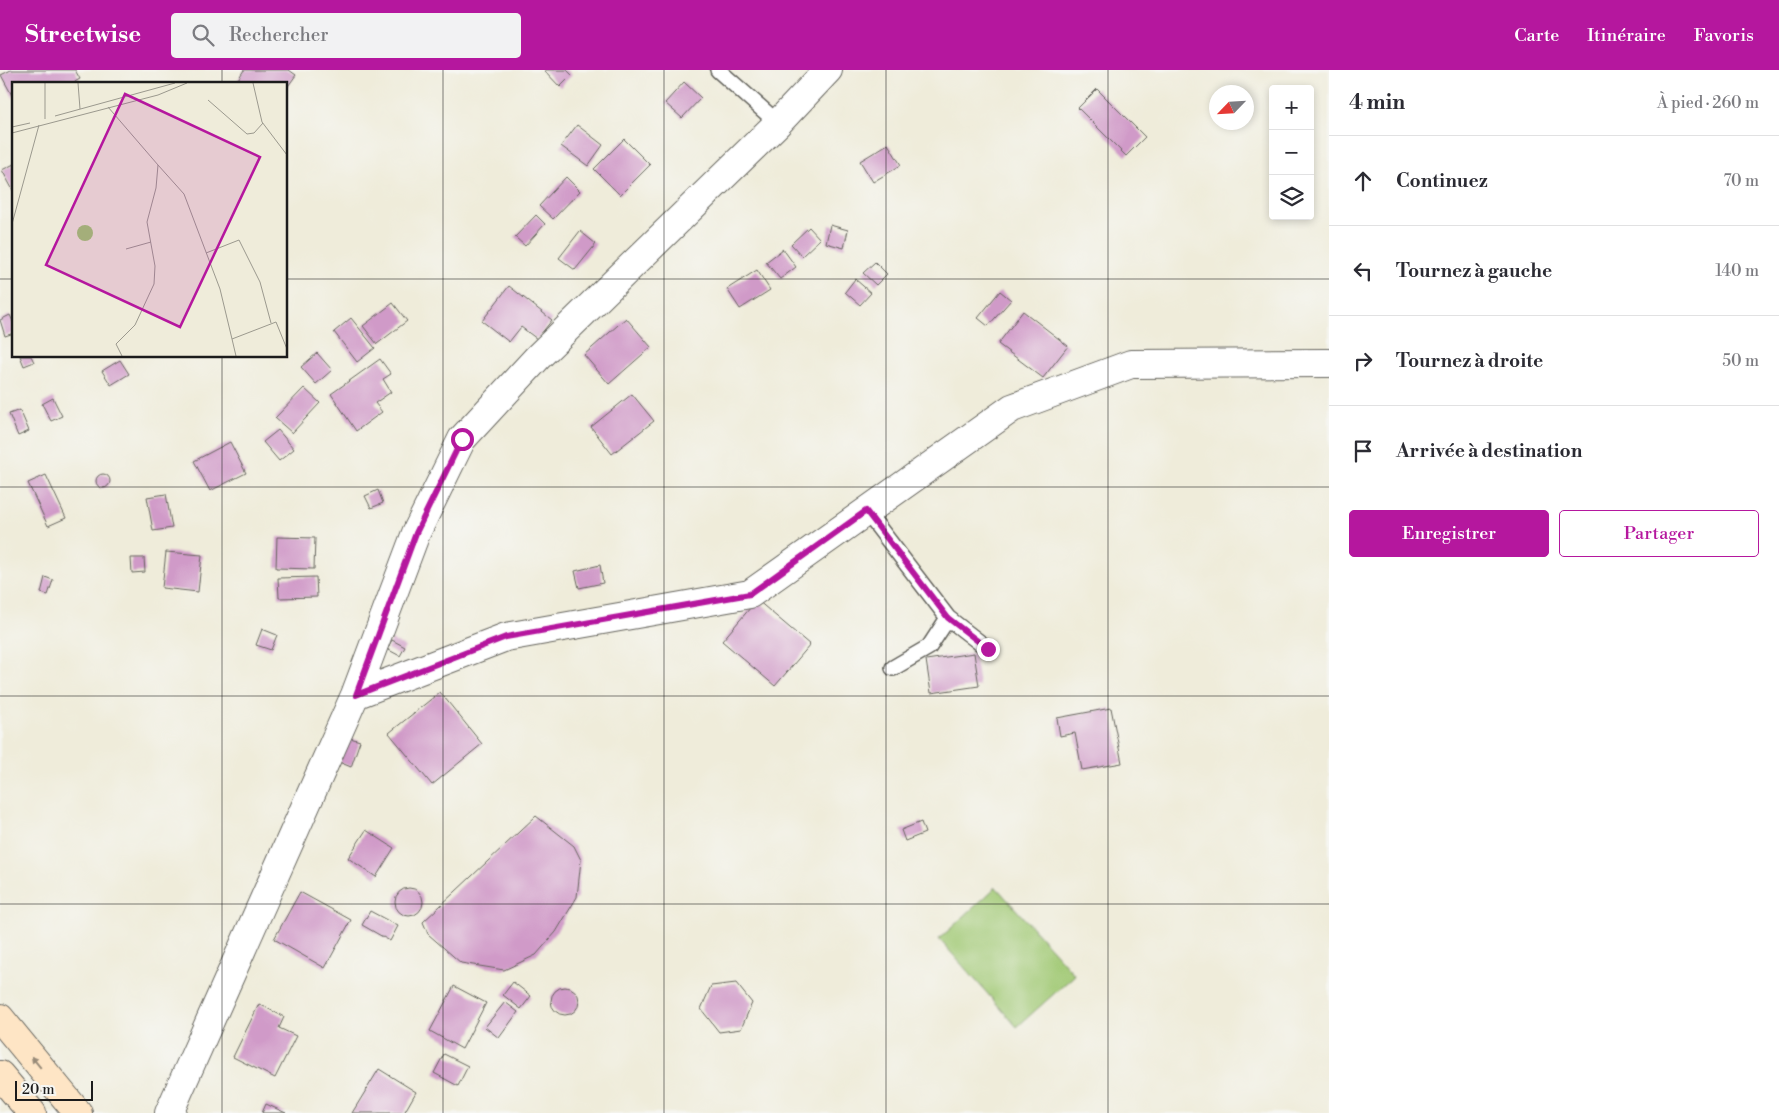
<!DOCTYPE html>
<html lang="fr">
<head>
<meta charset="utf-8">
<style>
  :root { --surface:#fff; --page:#f2f2f3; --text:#2b2b33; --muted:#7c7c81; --line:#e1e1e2; --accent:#b5179e }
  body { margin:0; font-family:"Libre Bodoni",serif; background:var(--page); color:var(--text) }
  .controls { position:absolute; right:15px; top:15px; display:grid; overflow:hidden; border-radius:5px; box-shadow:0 2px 8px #0003 }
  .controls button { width:45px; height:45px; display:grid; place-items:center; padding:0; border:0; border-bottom:1px solid var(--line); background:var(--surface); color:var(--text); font:25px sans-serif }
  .compass { position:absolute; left:1209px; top:15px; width:45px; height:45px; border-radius:50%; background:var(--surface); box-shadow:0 2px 8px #0003; rotate:245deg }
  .scale { position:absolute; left:15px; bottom:12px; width:78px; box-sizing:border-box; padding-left:5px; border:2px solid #1c1c1c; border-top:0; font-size:14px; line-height:18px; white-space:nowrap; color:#1c1c1c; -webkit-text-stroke:4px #f6f6f2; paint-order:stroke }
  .stop { position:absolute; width:15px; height:15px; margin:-11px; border:4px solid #b5179e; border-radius:50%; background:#fff }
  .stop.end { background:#b5179e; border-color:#fff; box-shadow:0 1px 5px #0008 }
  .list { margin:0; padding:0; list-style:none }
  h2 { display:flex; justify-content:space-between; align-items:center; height:65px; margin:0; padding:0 20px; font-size:21px }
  h2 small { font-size:16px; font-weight:400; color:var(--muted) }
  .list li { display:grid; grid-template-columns:32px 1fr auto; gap:15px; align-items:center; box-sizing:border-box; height:90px; padding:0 20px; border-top:1px solid var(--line) }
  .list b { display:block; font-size:19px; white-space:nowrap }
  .list em { font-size:16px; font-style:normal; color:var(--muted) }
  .actions { display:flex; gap:10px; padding:15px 20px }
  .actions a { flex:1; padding:11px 0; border:1px solid var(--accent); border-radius:5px; text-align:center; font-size:18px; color:var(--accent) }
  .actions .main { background:var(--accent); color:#fff }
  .icon { flex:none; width:28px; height:28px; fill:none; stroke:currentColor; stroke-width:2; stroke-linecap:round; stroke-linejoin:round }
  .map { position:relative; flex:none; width:1329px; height:1043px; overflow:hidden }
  header { display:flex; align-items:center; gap:30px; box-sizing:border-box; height:70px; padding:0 25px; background:var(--accent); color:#fff }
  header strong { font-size:24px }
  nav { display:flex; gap:28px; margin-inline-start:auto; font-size:18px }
  .search { width:350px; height:45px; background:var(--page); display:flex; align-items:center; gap:12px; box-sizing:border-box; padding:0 18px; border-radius:5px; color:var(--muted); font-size:19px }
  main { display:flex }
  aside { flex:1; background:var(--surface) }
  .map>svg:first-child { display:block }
  .green { fill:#a1c974; stroke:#5e7248 }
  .building { fill:#d09ac8 }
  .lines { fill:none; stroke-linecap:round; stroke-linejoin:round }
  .lane-casing { stroke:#66655e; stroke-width:18 }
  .street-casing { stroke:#66655e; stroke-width:30 }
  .secondary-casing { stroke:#66655e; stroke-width:30 }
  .lane { stroke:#fff; stroke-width:15 }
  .street { stroke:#fff; stroke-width:28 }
  .secondary { stroke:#fee5c5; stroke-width:28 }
  .oneway { fill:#988b79 }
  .route { stroke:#b5179e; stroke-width:6 }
  .grid { fill:none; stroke:#1c1c1c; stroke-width:1; stroke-opacity:0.55 }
  .inset-road { fill:none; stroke:#9b998e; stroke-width:1 }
  .view { fill:#b5179e; fill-opacity:0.15; stroke:#b5179e; stroke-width:2.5 }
  .inset-edge { fill:none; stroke:#1c1c1c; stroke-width:2.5 }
</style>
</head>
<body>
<header>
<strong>Streetwise</strong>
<div class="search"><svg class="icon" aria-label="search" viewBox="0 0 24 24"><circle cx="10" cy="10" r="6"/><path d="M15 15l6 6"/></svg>Rechercher</div>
<nav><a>Carte</a><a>Itinéraire</a><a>Favoris</a></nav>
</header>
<main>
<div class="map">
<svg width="1329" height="1043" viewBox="0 0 1329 1043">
  <rect width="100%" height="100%" fill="#f6f6f2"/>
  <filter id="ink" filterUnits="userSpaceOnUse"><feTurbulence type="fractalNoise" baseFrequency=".02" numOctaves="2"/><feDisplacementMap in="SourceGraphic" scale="10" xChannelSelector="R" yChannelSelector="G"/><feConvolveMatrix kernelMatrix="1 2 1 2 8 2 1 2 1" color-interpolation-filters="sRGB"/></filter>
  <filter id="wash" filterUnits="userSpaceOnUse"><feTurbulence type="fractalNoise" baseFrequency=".0096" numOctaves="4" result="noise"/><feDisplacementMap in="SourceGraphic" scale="20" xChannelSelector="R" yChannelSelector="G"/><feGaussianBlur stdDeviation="1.12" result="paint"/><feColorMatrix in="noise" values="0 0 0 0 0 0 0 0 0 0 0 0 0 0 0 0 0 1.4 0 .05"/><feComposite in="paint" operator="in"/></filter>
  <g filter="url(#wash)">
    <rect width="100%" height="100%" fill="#efecda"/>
    <path class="green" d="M 996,817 L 1075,905 L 1017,957 L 939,869 Z"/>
    <g id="blocks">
      <path class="building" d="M 11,0 L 75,0 L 80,9 L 71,14 L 14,14 L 14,29 L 1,5 Z
        M 244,0 L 289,0 L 296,5 L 286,19 L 286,14 L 235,14 Z
        M 544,0 L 567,0 L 572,5 L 560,17 Z
        M 684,12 L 701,28 L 682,48 L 665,33 Z
        M 1097,19 L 1145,67 L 1126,86 L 1078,38 Z
        M 577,55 L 603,75 L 588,96 L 561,76 Z
        M 624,69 L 650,95 L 620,125 L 594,99 Z
        M 888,74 L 901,95 L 873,112 L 860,91 Z
        M 14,94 L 14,122 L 2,100 Z
        M 566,107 L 580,121 L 553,149 L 539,136 Z
        M 536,145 L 545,154 L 525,176 L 515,167 Z
        M 830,155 L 848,160 L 844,178 L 826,173 Z
        M 809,157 L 820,169 L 802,186 L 791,174 Z
        M 580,161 L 596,174 L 575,200 L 559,188 Z
        M 783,179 L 796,197 L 780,209 L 766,192 Z
        M 875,192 L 887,204 L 876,215 L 863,203 Z
        M 757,200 L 770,220 L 740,239 L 727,219 Z
        M 855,209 L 871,223 L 860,235 L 845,222 Z
        M 509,216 L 552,250 L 537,269 L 521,257 L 509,272 L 482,251 Z
        M 1000,221 L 1011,230 L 988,256 L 978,248 Z
        M 393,233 L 407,251 L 377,274 L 363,256 Z
        M 1023,241 L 1068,276 L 1043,308 L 998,274 Z
        M 10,245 L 14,254 L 14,263 L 5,266 L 0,250 Z
        M 351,248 L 375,278 L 357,292 L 334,262 Z
        M 626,248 L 651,277 L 609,314 L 584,285 Z
        M 317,283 L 332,300 L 316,314 L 301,297 Z
        M 20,286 L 31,286 L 34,292 L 24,296 Z
        M 380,289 L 391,304 L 383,309 L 391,322 L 375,333 L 382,342 L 356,361 L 331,324 Z
        M 120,290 L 129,304 L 111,315 L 102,301 Z
        M 304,318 L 320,333 L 292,363 L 275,348 Z
        M 632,324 L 654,351 L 612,384 L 591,357 Z
        M 53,328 L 62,346 L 51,351 L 42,334 Z
        M 20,340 L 29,361 L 18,366 L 9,344 Z
        M 278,360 L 294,379 L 279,391 L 263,372 Z
        M 230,372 L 246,403 L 210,421 L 194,391 Z
        M96 411a7 7 0 1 1 14 0a7 7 0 1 1-14 0Z
        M 46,405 L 66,448 L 48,456 L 28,413 Z
        M 378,420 L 383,433 L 371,438 L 365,426 Z
        M 166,424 L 172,458 L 153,461 L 147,427 Z
        M 277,467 L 315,468 L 314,499 L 276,498 Z
        M 166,482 L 202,485 L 198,522 L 162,518 Z
        M 131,488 L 144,488 L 145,502 L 132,503 Z
        M 600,495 L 603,513 L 579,518 L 575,501 Z
        M 45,507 L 53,510 L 48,525 L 41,523 Z
        M 316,507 L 317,527 L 279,528 L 278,508 Z
        M 757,530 L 810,575 L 775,616 L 722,571 Z
        M 262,559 L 277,565 L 271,580 L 256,575 Z
        M 392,570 L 405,577 L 400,586 L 387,579 Z
        M 974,583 L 979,616 L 931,623 L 926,590 Z
        M 440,622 L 482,674 L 432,715 L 389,663 Z
        M 1111,638 L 1122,693 L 1082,700 L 1075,663 L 1060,666 L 1057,648 Z
        M 347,667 L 360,671 L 351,697 L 339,692 Z
        M 536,746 L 574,776 L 581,790 L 577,827 L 556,862 L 536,885 L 504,900 L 461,893 L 428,864 L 423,852 Z
        M 921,752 L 925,763 L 905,771 L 901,760 Z
        M 366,760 L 394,778 L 376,807 L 348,788 Z
        M395 832a14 14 0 1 1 28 0a14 14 0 1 1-28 0Z
        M 300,822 L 351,850 L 325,898 L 274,869 Z
        M 370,841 L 398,856 L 390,871 L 362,855 Z
        M 513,912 L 531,926 L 521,939 L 503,925 Z
        M 736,913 L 752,933 L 741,959 L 719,962 L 701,939 L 711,916 Z
        M 454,916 L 486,933 L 462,979 L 430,961 Z
        M551 931a14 14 0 1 1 28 0a14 14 0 1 1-28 0Z
        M 505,932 L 518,942 L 499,968 L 485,957 Z
        M 259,934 L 284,947 L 279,958 L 296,966 L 275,1008 L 233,987 Z
        M 444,984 L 468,996 L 458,1016 L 434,1003 Z
        M 379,999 L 416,1022 L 404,1043 L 352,1043 Z
        M 266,1034 L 286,1043 L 262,1043 Z"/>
    </g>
  </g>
  <g filter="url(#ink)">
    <use href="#blocks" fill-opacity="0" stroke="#66655e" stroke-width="1"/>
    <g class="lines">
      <g class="lane-casing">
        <path id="lane" d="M 718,0 L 778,53
          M 866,441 L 948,548 L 988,579
          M 893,598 L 929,577 L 948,548"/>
      </g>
      <g class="street-casing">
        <path id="street" d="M 355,625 L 416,463 L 462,369 L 538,287 L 778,53 L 828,0
          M 169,1043 L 355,625 L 506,567 L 750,524 L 1012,338 L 1131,294 L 1329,293"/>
      </g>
      <g class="secondary-casing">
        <path id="secondary" d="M 0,948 L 78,1043
          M 0,1005 L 32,1043"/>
      </g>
      <use href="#lane" class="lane"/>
      <use href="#street" class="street"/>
      <use href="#secondary" class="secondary"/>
    </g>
    <defs><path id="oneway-solid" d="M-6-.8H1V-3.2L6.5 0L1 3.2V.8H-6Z" transform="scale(1.25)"/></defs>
    <use class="oneway" href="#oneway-solid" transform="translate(36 992) rotate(-129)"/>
  </g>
  <g class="lines" filter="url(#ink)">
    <path class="route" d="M 462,369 L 416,463 L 356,625 L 506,567 L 750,524 L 866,441 L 948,548 L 988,579"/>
  </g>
  <path class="grid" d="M 222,0 L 222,14M 443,0 L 443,1043M 664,0 L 664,1043M 886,0 L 886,1043M 1108,0 L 1108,1043M 0,209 L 14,209M 286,209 L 1329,209M 222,286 L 222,1043M 0,417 L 1329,417M 0,626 L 1329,626M 0,834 L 1329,834"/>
  <g transform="translate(12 12)">
    <rect width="275" height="275" fill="#efecda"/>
    <path d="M65 151a8 8 0 1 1 16 0a8 8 0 1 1-16 0Z" fill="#a1c974"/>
    <path class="inset-road" d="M 33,1 L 33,37M 66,1 L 68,27M 241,1 L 250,40 L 275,73M 196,18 L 235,52 L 242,51 L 251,41M 96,25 L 146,83 L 144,106 L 135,140 L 143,184 L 142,202 L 123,243 L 104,262 L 110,274M 43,34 L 163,1M 0,45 L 18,41M 0,51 L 146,13 L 175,1M 146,83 L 172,112 L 208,207 L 220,257 L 264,240 L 275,267M 0,142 L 27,43M 114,167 L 139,160M 194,171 L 227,158 L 248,200 L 259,241M 220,257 L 224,274"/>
    <path class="view" d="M 113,12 L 248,75 L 168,245 L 34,183 Z"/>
    <rect width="275" height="275" class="inset-edge"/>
  </g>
</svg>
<div class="controls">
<button>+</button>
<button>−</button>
<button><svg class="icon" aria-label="layers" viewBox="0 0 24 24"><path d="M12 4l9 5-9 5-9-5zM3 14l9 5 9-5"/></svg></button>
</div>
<svg class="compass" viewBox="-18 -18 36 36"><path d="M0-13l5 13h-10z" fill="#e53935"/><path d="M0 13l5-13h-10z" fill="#7c7c81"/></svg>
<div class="scale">20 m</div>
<div class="stop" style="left:462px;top:369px"></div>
<div class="stop end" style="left:988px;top:579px"></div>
</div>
<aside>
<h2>4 min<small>À pied · 260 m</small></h2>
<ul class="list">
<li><svg class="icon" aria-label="ahead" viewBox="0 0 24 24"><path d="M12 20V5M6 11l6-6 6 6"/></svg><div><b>Continuez</b></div><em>70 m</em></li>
<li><svg class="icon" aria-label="left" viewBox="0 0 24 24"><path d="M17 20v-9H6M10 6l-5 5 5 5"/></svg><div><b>Tournez à gauche</b></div><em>140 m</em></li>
<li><svg class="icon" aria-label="right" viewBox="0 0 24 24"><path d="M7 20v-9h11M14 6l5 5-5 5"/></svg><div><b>Tournez à droite</b></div><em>50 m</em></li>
<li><svg class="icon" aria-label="arrive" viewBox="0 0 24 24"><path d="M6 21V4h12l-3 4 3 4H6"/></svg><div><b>Arrivée à destination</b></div></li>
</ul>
<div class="actions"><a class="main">Enregistrer</a><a>Partager</a></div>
</aside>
</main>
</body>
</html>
